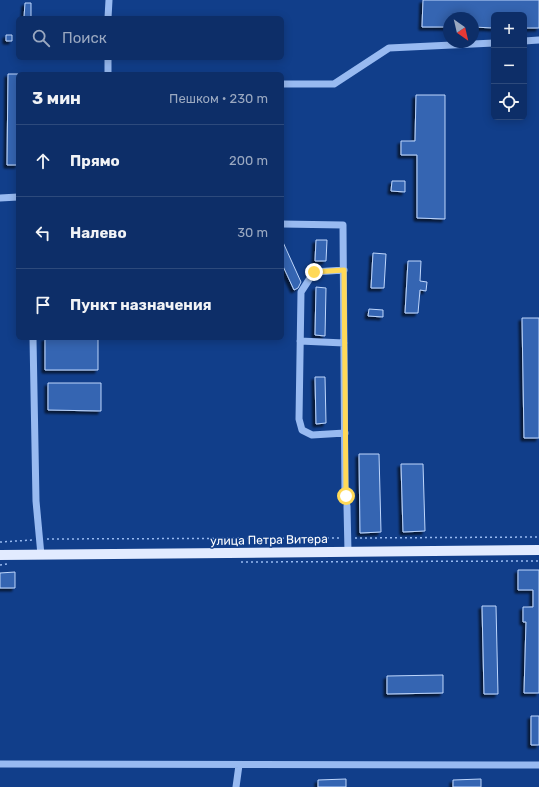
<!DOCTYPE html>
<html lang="ru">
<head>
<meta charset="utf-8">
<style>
  :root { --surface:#0d2e68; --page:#1b3a71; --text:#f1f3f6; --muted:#9aa8c0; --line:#2d4a7c }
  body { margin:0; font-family:Rubik,sans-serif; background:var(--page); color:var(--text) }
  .controls { position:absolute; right:12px; top:12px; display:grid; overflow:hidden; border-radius:6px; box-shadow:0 2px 10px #0003 }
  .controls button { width:36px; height:36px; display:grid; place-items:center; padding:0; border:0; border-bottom:1px solid var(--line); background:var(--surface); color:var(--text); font:20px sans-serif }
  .compass { position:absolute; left:443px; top:12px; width:36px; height:36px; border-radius:50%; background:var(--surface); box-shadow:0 2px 10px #0003; rotate:146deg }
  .stop { position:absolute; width:12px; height:12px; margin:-9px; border:3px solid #ffd958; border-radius:50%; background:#fff }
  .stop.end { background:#ffd958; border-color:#fff; box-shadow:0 1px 4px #0008 }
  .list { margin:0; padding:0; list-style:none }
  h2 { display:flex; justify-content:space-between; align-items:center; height:52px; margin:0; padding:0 16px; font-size:17px }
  h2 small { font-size:13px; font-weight:400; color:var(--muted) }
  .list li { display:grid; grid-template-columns:26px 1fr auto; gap:12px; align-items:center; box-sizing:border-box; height:72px; padding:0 16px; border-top:1px solid var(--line) }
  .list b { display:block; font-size:15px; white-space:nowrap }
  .list em { font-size:13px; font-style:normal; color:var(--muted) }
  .icon { flex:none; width:22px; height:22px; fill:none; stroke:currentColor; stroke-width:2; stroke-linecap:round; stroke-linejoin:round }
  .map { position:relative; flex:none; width:539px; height:787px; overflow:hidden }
  .search { position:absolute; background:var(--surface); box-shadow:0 2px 10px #0003; left:16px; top:16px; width:268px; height:44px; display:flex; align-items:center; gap:10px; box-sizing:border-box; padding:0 14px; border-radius:6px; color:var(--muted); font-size:15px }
  .panel { position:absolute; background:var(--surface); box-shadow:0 2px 10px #0003; left:16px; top:72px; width:268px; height:268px; border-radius:6px }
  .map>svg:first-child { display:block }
  .building { fill:#3565b2; stroke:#bed6fc; filter:url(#shadow) }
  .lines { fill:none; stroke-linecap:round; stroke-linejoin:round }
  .path { stroke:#98baf1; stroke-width:1.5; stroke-dasharray:2 3; stroke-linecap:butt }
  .minor { stroke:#98baf1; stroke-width:7 }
  .major { stroke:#e2ebff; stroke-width:10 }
  .route { stroke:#ffd958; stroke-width:5 }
  .labels { text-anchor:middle; stroke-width:3; stroke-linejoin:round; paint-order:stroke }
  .street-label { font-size:12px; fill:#fff; stroke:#113e8a }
</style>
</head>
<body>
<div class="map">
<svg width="539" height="787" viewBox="0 0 539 787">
  <defs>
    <filter id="shadow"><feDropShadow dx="-3" dy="3" stdDeviation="1" flood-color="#0009"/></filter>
  </defs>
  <rect width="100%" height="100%" fill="#113e8a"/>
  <path class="building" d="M 423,0 L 539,0 L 539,28 L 524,28 L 524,15 L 494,15 L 494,28 L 473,27 L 473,18 L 449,18 L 449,27 L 422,27 Z
    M 25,3 L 31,3 L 31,18 L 24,18 Z
    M 6,35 L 12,35 L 12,41 L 6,41 Z
    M 8,74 L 18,74 L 18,165 L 7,165 Z
    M 416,95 L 445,95 L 445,219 L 417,218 L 417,155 L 401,155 L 401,141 L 415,141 Z
    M 392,181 L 405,181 L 405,192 L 391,191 Z
    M 282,240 L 301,282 L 298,288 L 294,290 L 282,264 Z
    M 316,240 L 327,240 L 326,261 L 315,261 Z
    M 373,253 L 386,254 L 384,288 L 371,288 Z
    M 408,261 L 421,261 L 420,281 L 427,282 L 426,291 L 420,290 L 418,313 L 405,313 Z
    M 316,287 L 326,288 L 325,336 L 315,335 Z
    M 369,309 L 383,310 L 383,317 L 368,316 Z
    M 522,318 L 539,318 L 539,438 L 524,438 Z
    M 45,338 L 98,338 L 98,370 L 45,370 Z
    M 315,377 L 325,377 L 326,423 L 316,424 Z
    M 48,383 L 101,383 L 101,411 L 48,410 Z
    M 359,454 L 379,454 L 381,532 L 360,533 Z
    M 401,464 L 423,464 L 425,531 L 403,532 Z
    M 518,570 L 539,570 L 539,693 L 524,693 L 526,622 L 523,622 L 523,607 L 533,607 L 533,590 L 518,590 Z
    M 15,572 L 15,588 L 0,588 L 0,573 Z
    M 482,606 L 496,606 L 498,694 L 484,694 Z
    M 443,675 L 443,693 L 387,694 L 387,676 Z
    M 531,716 L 539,716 L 539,745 L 531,745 Z
    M 346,779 L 346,787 L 318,787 L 318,780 Z
    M 481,779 L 481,787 L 453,787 L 453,780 Z"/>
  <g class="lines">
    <path class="path" d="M 355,538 L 539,537
      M 47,539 L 341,538
      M 0,542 L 33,540
      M 241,562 L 539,561
      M 0,565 L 7,564"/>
    <path class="minor" d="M 108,18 L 109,0
      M 524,41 L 539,40
      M 108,74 L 108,58
      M 282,84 L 334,84 L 389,48 L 494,43
      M 0,198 L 18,197
      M 282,224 L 343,225 L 345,496
      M 344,270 L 314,272 L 301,292 L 299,419 L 302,430 L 312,435 L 345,433
      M 33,338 L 36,501 L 41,555
      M 300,341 L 344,343
      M 347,506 L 348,552
      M 0,764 L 539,765
      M 236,787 L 239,765"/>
    <path class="major" d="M 0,555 L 539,550"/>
  </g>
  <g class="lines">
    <path class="route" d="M 314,272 L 344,270 L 346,496"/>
  </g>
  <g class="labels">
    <g class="street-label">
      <text transform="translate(269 540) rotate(-1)" y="4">улица Петра Витера</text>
    </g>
  </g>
</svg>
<div class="controls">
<button>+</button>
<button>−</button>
<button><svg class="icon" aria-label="locate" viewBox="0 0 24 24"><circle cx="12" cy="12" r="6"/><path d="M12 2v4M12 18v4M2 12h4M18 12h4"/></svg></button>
</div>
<svg class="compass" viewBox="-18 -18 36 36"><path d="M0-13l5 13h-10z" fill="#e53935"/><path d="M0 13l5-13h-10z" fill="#9aa8c0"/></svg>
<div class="stop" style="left:346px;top:496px"></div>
<div class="stop end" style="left:314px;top:272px"></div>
<div class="search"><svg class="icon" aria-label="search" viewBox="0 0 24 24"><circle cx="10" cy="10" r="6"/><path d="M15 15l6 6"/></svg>Поиск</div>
<section class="panel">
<h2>3 мин<small>Пешком · 230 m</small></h2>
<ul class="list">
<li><svg class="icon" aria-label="ahead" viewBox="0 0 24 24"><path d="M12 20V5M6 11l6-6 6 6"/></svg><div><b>Прямо</b></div><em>200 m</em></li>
<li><svg class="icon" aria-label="left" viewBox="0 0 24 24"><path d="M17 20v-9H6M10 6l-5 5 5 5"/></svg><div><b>Налево</b></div><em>30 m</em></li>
<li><svg class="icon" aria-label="arrive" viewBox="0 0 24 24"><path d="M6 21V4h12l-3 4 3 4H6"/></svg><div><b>Пункт назначения</b></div></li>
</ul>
</section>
</div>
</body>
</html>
